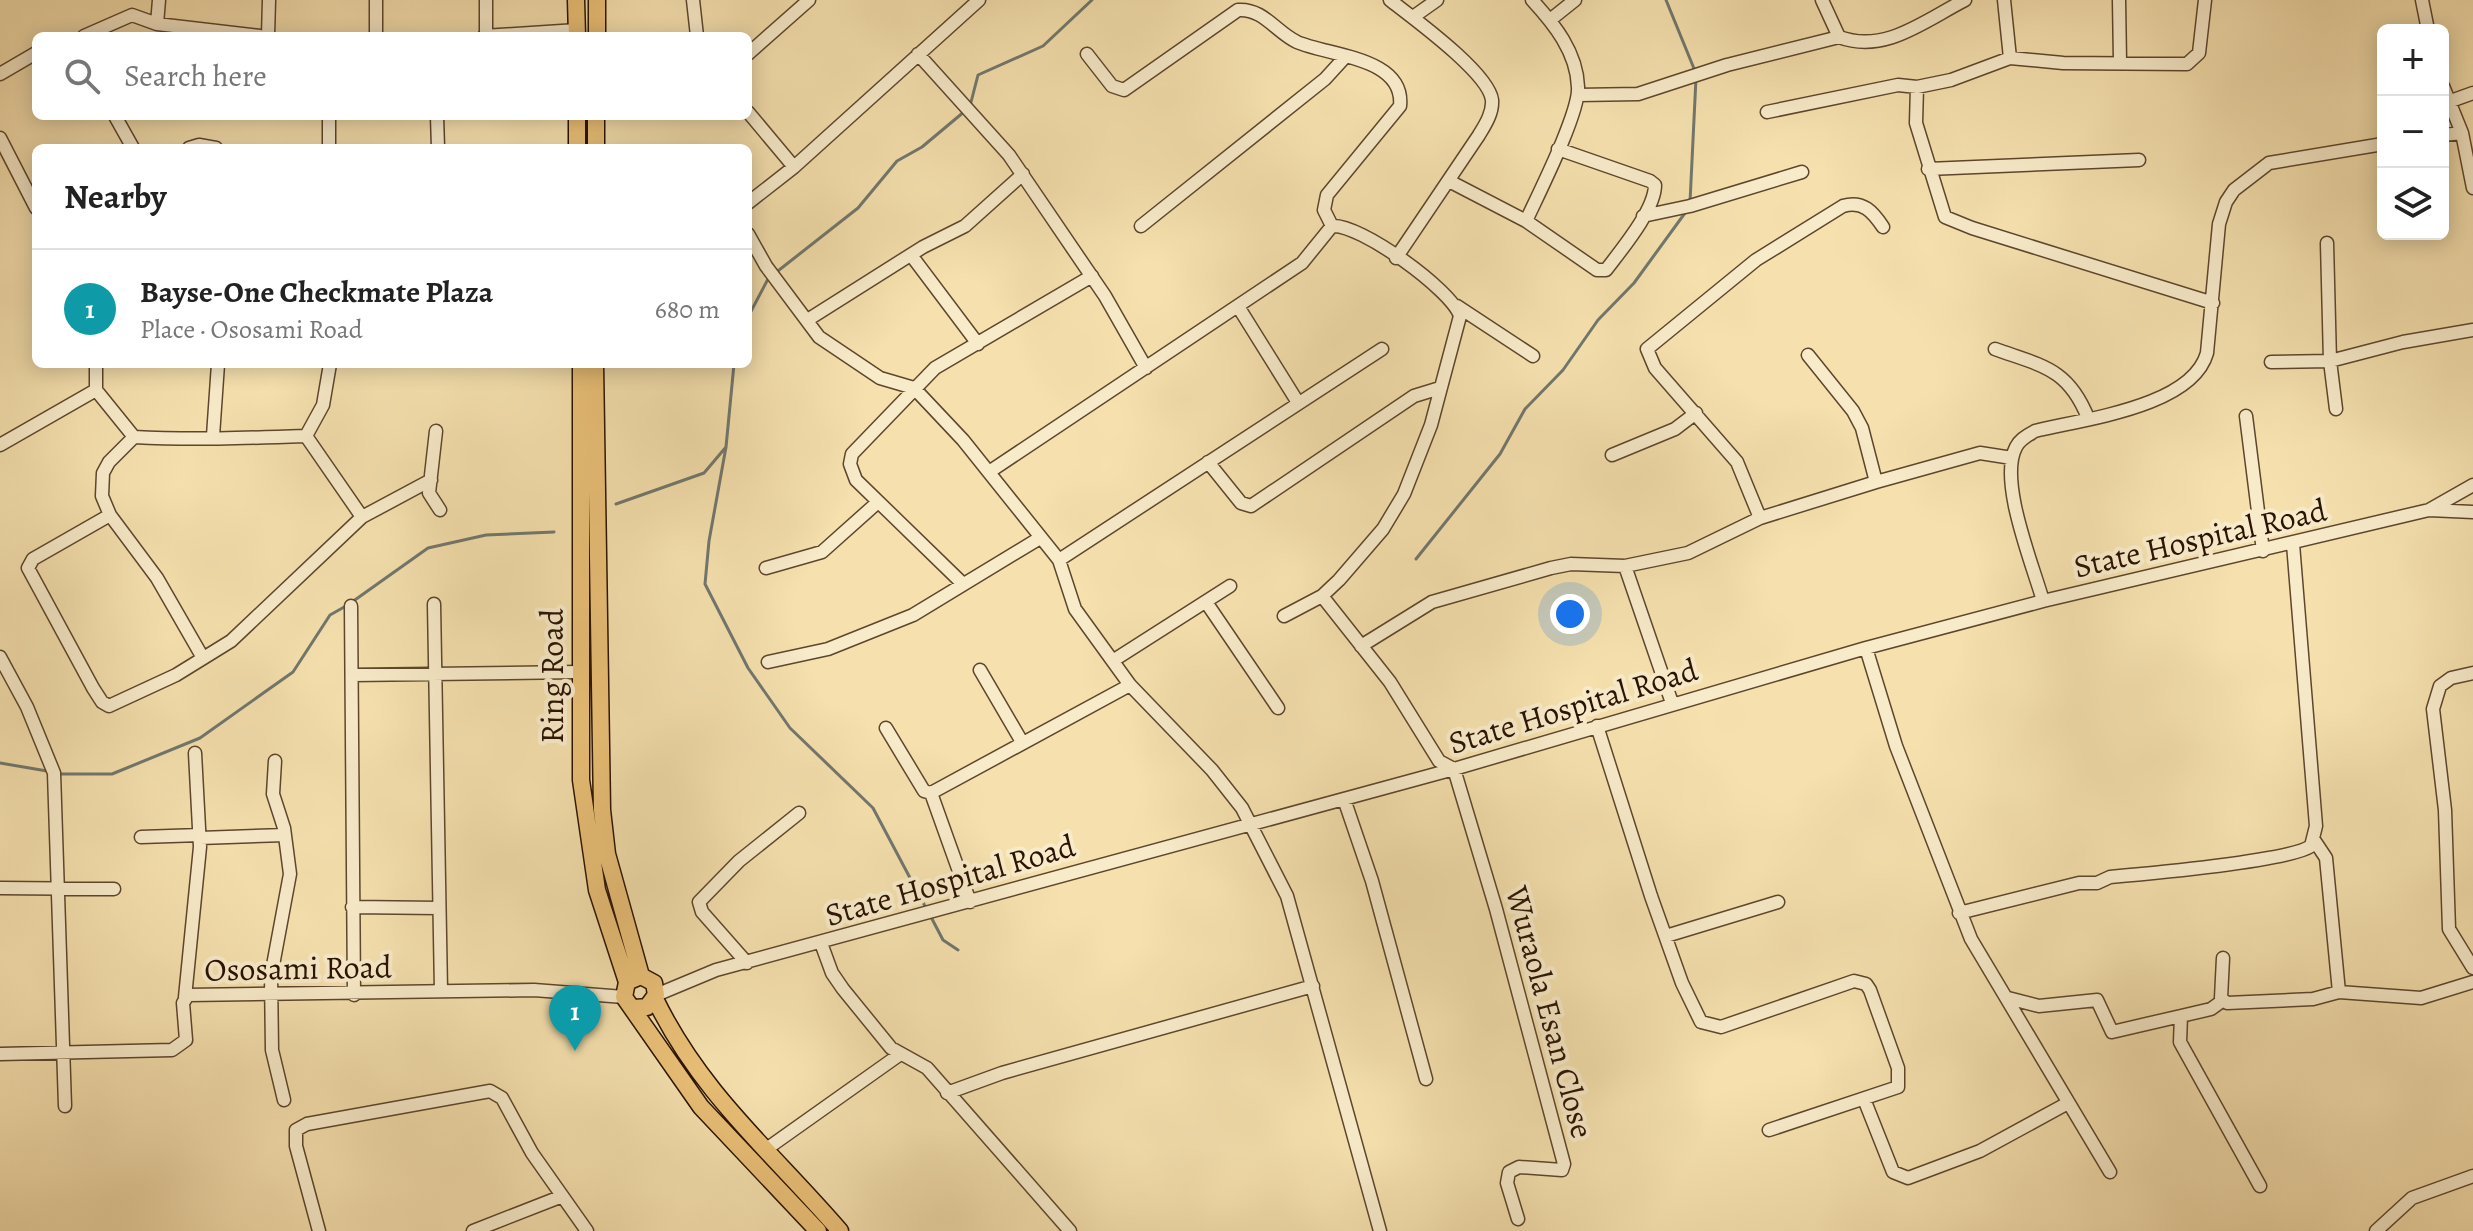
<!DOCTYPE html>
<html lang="en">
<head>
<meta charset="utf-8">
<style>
  :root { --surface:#fff; --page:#f2f2f2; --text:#222; --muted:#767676; --line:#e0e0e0; --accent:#d93025 }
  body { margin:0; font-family:Alegreya,serif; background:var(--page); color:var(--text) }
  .controls { position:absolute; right:24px; top:24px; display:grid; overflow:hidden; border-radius:12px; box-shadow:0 4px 20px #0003 }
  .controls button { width:72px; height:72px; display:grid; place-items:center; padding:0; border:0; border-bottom:2px solid var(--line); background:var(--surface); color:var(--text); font:40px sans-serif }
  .you { position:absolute; left:1570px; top:614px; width:28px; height:28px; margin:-20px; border:6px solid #fff; border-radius:50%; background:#1a73e8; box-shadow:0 0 0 12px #1a73e833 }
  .badge { display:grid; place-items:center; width:52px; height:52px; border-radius:50%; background:var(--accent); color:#fff; font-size:26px; font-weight:700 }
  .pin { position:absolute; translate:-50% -66px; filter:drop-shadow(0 2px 4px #0008) }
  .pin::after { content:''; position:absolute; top:42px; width:28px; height:24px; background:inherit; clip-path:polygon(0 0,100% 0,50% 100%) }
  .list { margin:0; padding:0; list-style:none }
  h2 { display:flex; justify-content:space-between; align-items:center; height:104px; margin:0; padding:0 32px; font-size:34px }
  h2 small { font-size:26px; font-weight:400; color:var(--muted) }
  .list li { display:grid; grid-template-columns:52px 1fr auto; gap:24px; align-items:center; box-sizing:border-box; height:120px; padding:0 32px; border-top:2px solid var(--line) }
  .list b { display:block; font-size:30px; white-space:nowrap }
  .list p { margin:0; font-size:26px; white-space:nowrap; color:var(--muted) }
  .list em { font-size:26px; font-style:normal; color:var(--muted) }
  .icon { flex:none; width:44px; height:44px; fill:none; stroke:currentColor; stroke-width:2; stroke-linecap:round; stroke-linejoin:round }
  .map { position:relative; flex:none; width:2473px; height:1231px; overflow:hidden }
  .search { position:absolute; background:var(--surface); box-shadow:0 4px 20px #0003; left:32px; top:32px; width:720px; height:88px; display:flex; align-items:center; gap:20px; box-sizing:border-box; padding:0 28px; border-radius:12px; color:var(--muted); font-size:30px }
  .panel { position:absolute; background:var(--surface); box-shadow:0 4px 20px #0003; left:32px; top:144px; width:720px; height:224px; border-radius:12px }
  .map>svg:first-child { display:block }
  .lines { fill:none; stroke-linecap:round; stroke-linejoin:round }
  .stream { stroke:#71776e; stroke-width:3 }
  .minor-casing { stroke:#5d462d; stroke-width:15 }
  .major-casing { stroke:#2a1302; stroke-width:19 }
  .minor { stroke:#f8ebca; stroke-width:12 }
  .major { stroke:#eac077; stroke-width:16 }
  .labels { text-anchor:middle; stroke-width:8; stroke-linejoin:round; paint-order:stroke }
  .street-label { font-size:32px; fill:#2a1302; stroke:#f8ebca }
</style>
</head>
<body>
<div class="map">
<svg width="2473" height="1231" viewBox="0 0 2473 1231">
  <rect width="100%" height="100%" fill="#f5e0ae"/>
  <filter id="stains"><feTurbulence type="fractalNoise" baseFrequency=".0025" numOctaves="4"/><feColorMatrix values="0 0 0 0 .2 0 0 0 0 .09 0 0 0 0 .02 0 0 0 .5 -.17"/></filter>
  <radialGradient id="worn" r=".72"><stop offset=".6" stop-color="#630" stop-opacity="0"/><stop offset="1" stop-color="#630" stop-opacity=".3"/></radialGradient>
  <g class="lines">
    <path class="stream" d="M 1666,0 L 1695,71
      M 970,106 L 978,75 L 1043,46 L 1092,0
      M 1690,202 L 1696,78
      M 774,274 L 858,208 L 897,161 L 922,147 L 965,111
      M 748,317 L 768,279
      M 726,447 L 709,541 L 705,584 L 748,668 L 790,728 L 873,808 L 927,910
      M 616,504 L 704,473 L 726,447 L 734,364
      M 1416,559 L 1500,454 L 1525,409 L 1563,370 L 1598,320 L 1634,283 L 1685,213
      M 352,602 L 428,548 L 486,535 L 554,532
      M 0,763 L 47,771
      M 59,774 L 112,774 L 200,738 L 293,672 L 330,615 L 346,606
      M 931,917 L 943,940 L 958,950"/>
    <g class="minor-casing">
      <path id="minor" d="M 486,0 L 486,36
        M 693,0 L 697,36
        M 1390,0 C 1413,18 1489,73 1492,100 C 1493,113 1485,125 1479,135 L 1396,258
        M 1822,0 L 1839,37 C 1885,54 1924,21 1965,0
        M 2004,0 L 2010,58
        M 2119,0 L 2120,61
        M 2422,0 L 2428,30
        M 1413,17 L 1437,0
        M 1550,20 L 1575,0
        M 157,24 L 159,0
        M 84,36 L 132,15 L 157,24 L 260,36
        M 268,36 L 269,0
        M 376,36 L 376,0
        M 484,36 L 577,30
        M 748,54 L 809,0
        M 918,54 L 1009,155 L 1105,296 L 1146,368
        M 0,74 L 36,53
        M 2443,86 L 2462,133 L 2473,188
        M 1917,87 L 1916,123 L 1945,217 L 1972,228 L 2213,303
        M 1578,95 L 1638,94 L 1727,65 L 1839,37
        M 2448,102 L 2473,93
        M 748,112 L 794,167
        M 1767,112 L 1898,85 L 1917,87 L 1951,80 L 2010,58 L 2063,63 L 2187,64 L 2199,53 L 2205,0
        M 115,116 L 133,148
        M 437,116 L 438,148
        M 2443,135 L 2462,133
        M 0,138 L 36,208
        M 189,148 L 199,145 L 216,148
        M 329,148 L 329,116
        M 1928,169 L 2139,160
        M 1449,181 L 1526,221 L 1597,270 L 1606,270 C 1621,250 1655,210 1655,185 L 1650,181 L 1558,149
        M 748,203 L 794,167 L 979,0
        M 1643,216 L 1690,206 L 1802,172
        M 1526,221 C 1538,195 1580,112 1578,87 C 1577,52 1554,24 1532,0
        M 1141,226 L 1325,79 L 1346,56
        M 748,234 L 766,266 L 819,337 L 880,378 L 914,388 L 963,440 L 1059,560 L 1075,609 L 1130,685 L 1212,770 L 1242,808 L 1287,896 L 1380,1231
        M 2327,243 L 2330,361 L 2336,409
        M 911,255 L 978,344
        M 1457,306 L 1533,356
        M 1239,308 L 1297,401
        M 809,319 L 923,247 L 965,226 L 1023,174
        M 1995,349 C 2042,366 2068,368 2088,418
        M 1808,355 L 1853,411 L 1862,428 L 1876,482
        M 2271,362 L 2330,361 L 2403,342 L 2473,330
        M 96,364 L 96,390 L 134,437
        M 2246,416 L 2263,551
        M 436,431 L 429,493 L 440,510
        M 213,436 L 218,364
        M 0,445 L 96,390
        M 1612,455 L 1675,429 L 1696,413
        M 1208,462 L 1241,503 L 1251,506 L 1414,396 L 1440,388
        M 989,472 L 1302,263 L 1332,226 L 1324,210 L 1327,195 L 1400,106 C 1405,57 1329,56 1297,42 C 1276,32 1263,8 1238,10 L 1124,90 L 1112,86 L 1087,54
        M 2429,510 L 2473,485
        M 110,515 L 33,559 L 28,568 L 93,688 L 102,702 L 109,706 L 176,675 L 231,641 L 362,517 L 306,436
        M 362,517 L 431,480
        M 1760,518 L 1737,462 L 1655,368 L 1647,349 L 1756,260 L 1843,206 C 1863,200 1873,212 1883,227
        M 1059,560 L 1382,349
        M 1625,566 L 1672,703
        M 766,568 L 822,552 L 878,502
        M 963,584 L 856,480 L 850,464 L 852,454 L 935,368 L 1092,276
        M 1322,596 L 1390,682 L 1439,761 L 1454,769 L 1496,909 L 1564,1164 L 1562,1170 L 1519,1167 L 1509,1172 L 1507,1183 L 1518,1219
        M 2043,601 C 2033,565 1998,481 2016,447 C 2020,439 2027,436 2035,431 C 2083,419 2192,407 2207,353 L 2219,224 L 2226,202 L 2234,190 L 2269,163 L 2383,144
        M 1206,602 L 1278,708
        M 434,604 L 441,991
        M 351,606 L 354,995
        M 1284,616 L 1322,596 L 1339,580 L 1383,529 L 1404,494 L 1431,425 L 1460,316 C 1452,290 1359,223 1332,226
        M 1361,646 L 1432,602 L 1551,568 L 1571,564 L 1625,566 L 1688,553 L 1760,518 L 1876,482 L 1980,453 L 2012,458
        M 1866,648 L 1896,746 L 1971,939 L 2110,1172
        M 0,657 L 27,707 L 54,773 L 65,1106
        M 203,658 L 157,578 L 110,515 L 102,496 L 103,473 L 109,462 L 134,437 C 191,440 248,438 306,436 L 323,405 L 330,364
        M 1114,660 L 1230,586
        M 768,662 L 828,649 L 913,615 L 1040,538
        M 980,670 L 1022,742
        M 2473,673 L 2451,678 L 2440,686 L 2433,709 L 2445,810 L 2449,929 L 2473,968
        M 352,675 L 578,672
        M 1597,726 L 1651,896 L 1682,983 L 1701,1022 L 1721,1027 L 1854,981 L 1866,984 L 1870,990 L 1898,1068 L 1898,1087 L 1769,1130
        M 886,728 L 924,791 L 931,793 L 970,902
        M 275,761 L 273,794 L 284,828 L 290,874 L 271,976 L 272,1050 L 284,1100
        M 931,793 L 1130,685
        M 1344,799 L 1372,881 L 1426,1079
        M 141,837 L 200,835
        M 200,838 L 285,835
        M 2314,840 L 2326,858 L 2339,992
        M 0,888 L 114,889
        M 352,907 L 439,908
        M 1959,913 L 2079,883 L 2097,883 L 2110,877 C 2144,874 2290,861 2311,846 L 2316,826 L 2293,544
        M 1666,936 L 1778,902
        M 821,943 L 832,973 L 843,989 L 891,1048 L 927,1068 L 1070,1231
        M 2223,958 L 2221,998 L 2227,1003 L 2313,999 L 2339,992 L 2421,998 L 2473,982
        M 747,963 L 702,912 L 699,902 L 739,861 L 799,813
        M 656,995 L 716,970 L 1454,769 L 1866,648 L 2043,601 L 2429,510 L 2473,512
        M 185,997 L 200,847 L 195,753
        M 2008,998 L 2039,1006 L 2097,1000 L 2112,1032 L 2181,1016
        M 2222,1001 L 2211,1009 L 2181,1016 L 2180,1042 L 2260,1186
        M 0,1054 L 172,1050 L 186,1040 L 183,1003 L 188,995 L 534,990 L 624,997
        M 947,1093 L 1002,1073 L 1313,986
        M 1864,1099 L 1893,1172 L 1908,1178 L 1980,1151 L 2068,1103
        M 765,1150 L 899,1055
        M 319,1231 L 296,1146 L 296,1130 L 307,1124 L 490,1091 L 502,1098 L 532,1153 L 587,1231
        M 473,1231 L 560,1197
        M 2376,1231 L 2412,1198 L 2473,1176"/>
    </g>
    <g class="major-casing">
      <path id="major" d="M 576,0 L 577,36
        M 597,36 L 597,0
        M 577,116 L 577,148
        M 596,148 L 596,116
        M 581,364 L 581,780 L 597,890 L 627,982
        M 595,364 L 602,810 L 607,854 L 641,976
        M 655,999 C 701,1094 772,1152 840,1231
        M 635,1008 L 647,1007 L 656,995 L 654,983 L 641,976 L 627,982 L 624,997 L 701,1107 L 818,1231"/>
    </g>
    <use href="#minor" class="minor"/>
    <use href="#major" class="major"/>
  </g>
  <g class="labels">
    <g class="street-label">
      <text transform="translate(2200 538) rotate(-13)" y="11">State Hospital Road</text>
      <text transform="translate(552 676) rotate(-90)" y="11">Ring Road</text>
      <text transform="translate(1573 706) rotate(-17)" y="11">State Hospital Road</text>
      <text transform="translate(950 880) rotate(-16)" y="11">State Hospital Road</text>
      <text transform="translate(298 968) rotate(-1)" y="11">Ososami Road</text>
      <text transform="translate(1550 1012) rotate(75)" y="11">Wuraola Esan Close</text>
    </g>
  </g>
  <rect width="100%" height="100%" filter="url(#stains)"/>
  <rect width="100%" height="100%" fill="url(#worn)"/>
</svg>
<div class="controls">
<button>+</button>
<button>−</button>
<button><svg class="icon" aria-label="layers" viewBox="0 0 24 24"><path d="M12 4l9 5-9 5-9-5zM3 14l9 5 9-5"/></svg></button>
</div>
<div class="you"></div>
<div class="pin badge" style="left:575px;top:1051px;background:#0f9aa8">1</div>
<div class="search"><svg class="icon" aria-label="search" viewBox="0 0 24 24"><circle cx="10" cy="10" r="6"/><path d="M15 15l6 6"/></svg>Search here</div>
<section class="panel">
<h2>Nearby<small></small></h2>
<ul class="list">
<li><span class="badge" style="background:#0f9aa8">1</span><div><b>Bayse-One Checkmate Plaza</b><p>Place · Ososami Road</p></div><em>680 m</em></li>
</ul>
</section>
</div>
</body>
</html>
